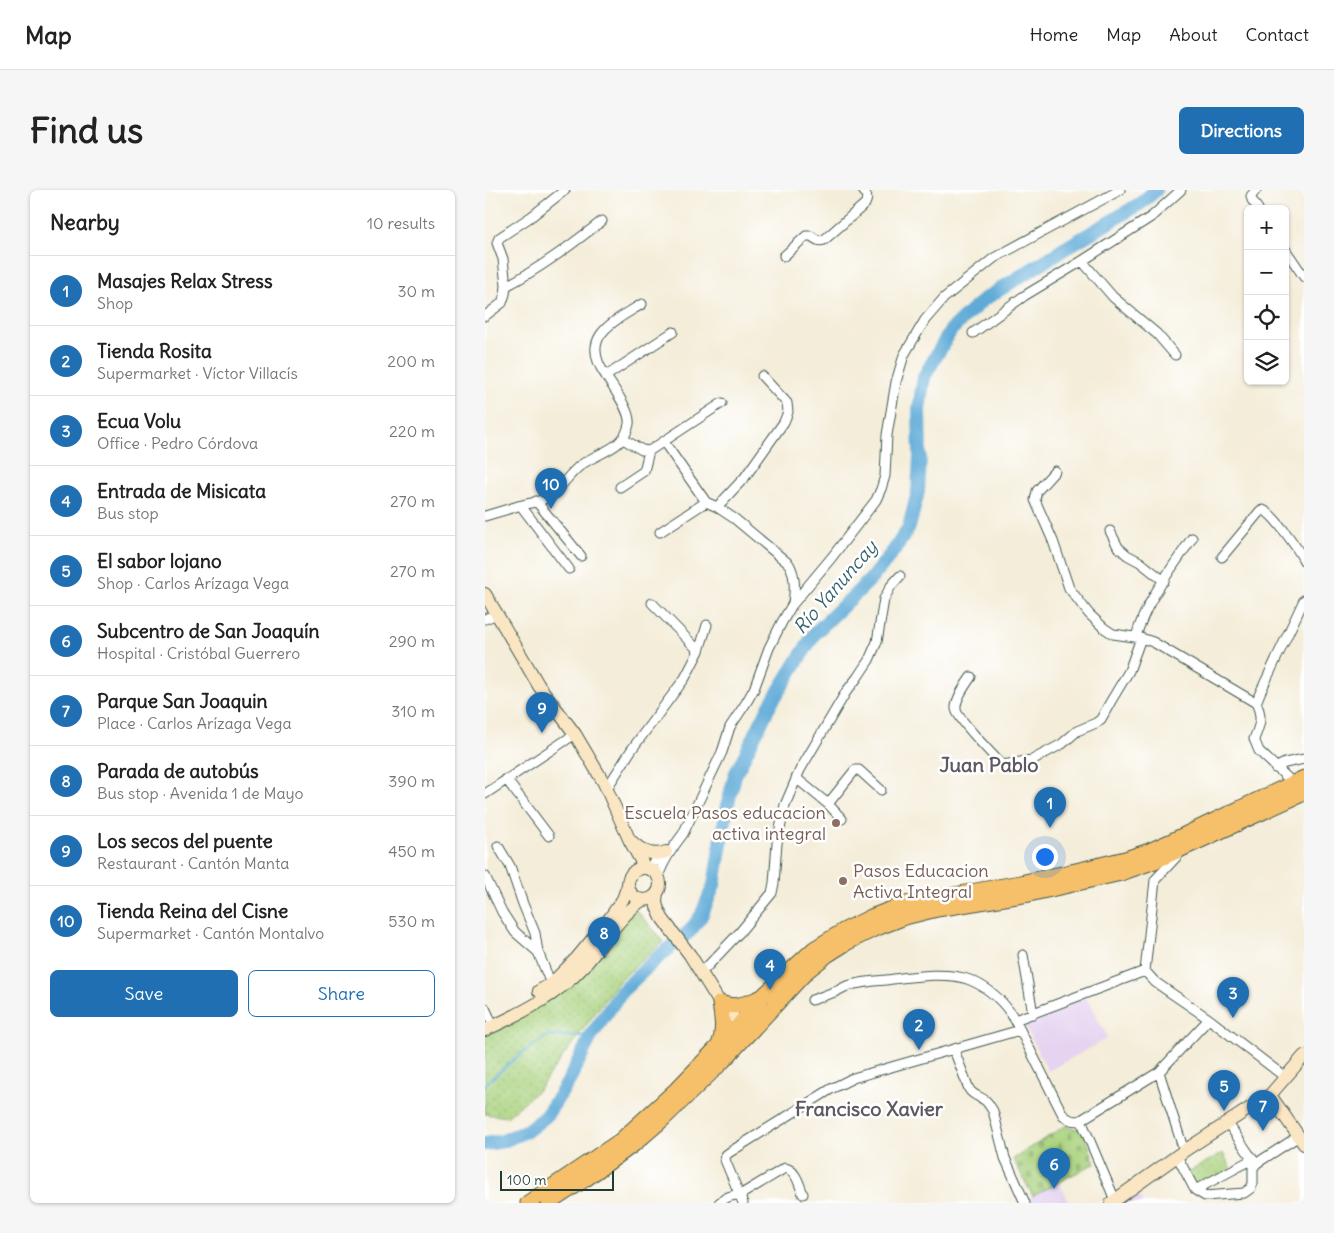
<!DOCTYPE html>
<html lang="en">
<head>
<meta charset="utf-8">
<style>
  :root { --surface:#fff; --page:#f6f6f6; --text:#222; --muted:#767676; --line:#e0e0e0; --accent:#1f6fb2 }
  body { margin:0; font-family:Delius,sans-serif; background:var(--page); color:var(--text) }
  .controls { position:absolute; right:15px; top:15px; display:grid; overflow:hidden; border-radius:8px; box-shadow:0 1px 4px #0004 }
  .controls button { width:45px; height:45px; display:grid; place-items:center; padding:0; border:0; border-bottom:1px solid var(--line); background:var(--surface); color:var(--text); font:25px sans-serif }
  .scale { position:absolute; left:15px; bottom:12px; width:114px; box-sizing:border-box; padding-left:5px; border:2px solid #1f3d34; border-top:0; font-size:14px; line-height:18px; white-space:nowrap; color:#1f3d34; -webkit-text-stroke:4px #fff; paint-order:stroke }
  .you { position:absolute; left:559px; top:666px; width:18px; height:18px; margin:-12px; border:4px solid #fff; border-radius:50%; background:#1a73e8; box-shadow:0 0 0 8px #1a73e833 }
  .badge { display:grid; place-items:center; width:32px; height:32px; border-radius:50%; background:var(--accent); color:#fff; font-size:16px; font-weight:700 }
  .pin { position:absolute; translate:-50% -41px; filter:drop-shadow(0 1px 2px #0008) }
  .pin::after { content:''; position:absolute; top:26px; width:18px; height:15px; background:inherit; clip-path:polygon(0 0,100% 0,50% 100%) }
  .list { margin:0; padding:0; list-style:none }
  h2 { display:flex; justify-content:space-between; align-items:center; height:65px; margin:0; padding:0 20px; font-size:21px }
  h2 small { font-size:16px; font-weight:400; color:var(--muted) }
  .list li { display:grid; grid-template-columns:32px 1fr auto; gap:15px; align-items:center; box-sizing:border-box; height:70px; padding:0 20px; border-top:1px solid var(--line) }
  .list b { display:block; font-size:19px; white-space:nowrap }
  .list p { margin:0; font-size:16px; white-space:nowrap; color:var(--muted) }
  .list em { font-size:16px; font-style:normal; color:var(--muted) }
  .actions { display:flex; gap:10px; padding:15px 20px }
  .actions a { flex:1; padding:11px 0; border:1px solid var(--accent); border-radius:8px; text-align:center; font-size:18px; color:var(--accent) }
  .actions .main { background:var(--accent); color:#fff }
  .icon { flex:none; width:28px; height:28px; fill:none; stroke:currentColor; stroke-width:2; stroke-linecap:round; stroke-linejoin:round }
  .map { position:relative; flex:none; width:819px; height:1013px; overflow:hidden; border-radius:8px }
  header { display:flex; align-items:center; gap:30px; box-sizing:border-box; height:70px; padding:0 25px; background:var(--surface); border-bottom:1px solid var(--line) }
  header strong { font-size:24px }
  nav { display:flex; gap:28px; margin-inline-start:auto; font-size:18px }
  .intro { display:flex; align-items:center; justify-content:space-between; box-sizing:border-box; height:120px; padding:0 30px }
  h1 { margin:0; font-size:35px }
  .button { padding:12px 22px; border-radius:8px; background:var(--accent); color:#fff; font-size:18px; font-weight:700 }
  main { display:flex; gap:30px; padding:0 30px }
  aside { flex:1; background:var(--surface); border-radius:8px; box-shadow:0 1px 4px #0004 }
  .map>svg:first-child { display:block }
  .built { fill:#e5d3f1 }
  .grass { fill:url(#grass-dots); stroke:#648758 }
  .cemetery { fill:url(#cemetery-stones); stroke:#648758 }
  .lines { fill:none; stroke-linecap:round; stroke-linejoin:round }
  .stream { stroke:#5eaad7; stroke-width:2.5 }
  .river { stroke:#5eaad7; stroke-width:14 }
  .street-casing { stroke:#3f574d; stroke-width:11 }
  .secondary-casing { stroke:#3f574d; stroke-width:14 }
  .primary-casing { stroke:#3f574d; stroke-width:17 }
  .street { stroke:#fff; stroke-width:9 }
  .secondary { stroke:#fbe6c4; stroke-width:12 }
  .primary { stroke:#f6c06b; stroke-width:15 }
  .education-dot { fill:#8d6e63; stroke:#fff; stroke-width:2 }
  .labels { text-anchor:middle; stroke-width:5; stroke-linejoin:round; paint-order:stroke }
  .education-label { font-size:18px; fill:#785e54; stroke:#fff; text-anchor:end }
  .water-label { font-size:19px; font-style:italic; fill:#35636d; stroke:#fff }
  .quarter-label { font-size:20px; font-weight:bold; fill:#5d5a62; stroke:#fff }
</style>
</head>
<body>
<header>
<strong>Map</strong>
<nav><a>Home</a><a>Map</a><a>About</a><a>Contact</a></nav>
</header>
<div class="intro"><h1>Find us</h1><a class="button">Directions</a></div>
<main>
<aside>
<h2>Nearby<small>10 results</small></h2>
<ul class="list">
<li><span class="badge">1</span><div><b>Masajes Relax Stress</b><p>Shop</p></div><em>30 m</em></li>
<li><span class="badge">2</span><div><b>Tienda Rosita</b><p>Supermarket · Víctor Villacís</p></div><em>200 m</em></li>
<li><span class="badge">3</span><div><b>Ecua Volu</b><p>Office · Pedro Córdova</p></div><em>220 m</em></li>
<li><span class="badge">4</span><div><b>Entrada de Misicata</b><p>Bus stop</p></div><em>270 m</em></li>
<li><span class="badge">5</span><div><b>El sabor lojano</b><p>Shop · Carlos Arízaga Vega</p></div><em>270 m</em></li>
<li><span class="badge">6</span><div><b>Subcentro de San Joaquín</b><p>Hospital · Cristóbal Guerrero</p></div><em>290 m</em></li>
<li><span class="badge">7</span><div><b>Parque San Joaquin</b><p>Place · Carlos Arízaga Vega</p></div><em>310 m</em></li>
<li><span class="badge">8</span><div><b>Parada de autobús</b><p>Bus stop · Avenida 1 de Mayo</p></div><em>390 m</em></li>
<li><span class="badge">9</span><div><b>Los secos del puente</b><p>Restaurant · Cantón Manta</p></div><em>450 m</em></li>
<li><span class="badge">10</span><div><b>Tienda Reina del Cisne</b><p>Supermarket · Cantón Montalvo</p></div><em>530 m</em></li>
</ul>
<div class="actions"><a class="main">Save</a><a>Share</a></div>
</aside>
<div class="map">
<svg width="819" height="1013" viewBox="0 0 819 1013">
  <defs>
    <pattern id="grass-dots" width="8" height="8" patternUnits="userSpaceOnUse" patternTransform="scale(1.25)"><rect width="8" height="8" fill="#a8d17c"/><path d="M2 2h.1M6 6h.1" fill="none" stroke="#90b46c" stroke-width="1.8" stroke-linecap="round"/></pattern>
    <pattern id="cemetery-stones" width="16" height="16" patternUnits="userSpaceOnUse" patternTransform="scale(1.25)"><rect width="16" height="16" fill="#a8d17c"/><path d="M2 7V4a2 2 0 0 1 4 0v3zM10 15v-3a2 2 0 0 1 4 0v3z" fill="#90b46c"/></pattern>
  </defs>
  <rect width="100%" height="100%" fill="#fff"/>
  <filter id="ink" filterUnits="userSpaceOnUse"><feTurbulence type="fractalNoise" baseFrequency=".02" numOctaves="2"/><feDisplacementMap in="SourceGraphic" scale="10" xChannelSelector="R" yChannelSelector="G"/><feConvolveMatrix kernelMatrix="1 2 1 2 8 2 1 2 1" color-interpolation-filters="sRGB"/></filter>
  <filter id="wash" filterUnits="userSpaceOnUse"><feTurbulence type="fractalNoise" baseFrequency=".0096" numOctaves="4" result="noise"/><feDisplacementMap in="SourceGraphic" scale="20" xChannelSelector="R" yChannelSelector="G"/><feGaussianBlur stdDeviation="1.12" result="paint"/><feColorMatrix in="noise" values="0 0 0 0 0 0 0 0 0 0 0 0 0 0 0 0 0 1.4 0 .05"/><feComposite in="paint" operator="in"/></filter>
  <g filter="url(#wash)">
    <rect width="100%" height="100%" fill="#f4edd9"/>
    <path class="built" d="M 600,806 L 623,848 L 563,881 L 539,834 Z
      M 574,992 L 585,1013 L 548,1013 L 545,1007 Z
      M 653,1002 L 658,1013 L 637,1013 Z"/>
    <path class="grass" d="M 151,720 L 169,740 L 178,752 L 134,791 L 53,900 L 22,927 L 0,924 L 0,846 L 51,818 Z
      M 738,963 L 746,979 L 711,999 L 701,983 Z"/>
    <path class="cemetery" d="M 580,936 L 589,939 L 597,937 L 610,973 L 548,1006 L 528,969 Z"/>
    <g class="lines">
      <path class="stream" d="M 0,894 L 37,863 L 62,846 L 106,846"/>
      <path class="river" d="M 0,954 L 18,951 L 43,940 L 61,926 L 82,894 L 106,846 L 136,802 L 171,769 L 205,741 L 216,726 L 229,695 L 242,617 L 250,585 L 285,515 L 330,443 L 385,390 L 410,359 L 424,337 L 433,302 L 435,266 L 434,219 L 439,187 L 466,140 L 498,110 L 582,57 L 633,27 L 656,13 L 671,0"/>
    </g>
  </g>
  <g filter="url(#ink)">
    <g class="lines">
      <g class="street-casing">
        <path id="street" d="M 771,0 L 766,6 L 767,10 L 773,19
          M 800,59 L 819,87
          M 299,66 L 321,46 L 326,46 C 331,49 333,52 339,50 L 380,14 C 383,8 382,5 378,0
          M 597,71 L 628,107 L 672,144 L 690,165
          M 21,96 C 56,78 86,55 117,31
          M 0,126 L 17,113 L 20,104 L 21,96 L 18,69 L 12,53 L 14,48 L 47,26 L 80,0
          M 488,143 L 539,106 L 597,71 L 666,27 L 696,0
          M 121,186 C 93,147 128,132 157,114
          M 138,249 L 157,260 L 164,261 L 237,213
          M 179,252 L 221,312 L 232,317 L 260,287 L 299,232 L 303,222 L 302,213 L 277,186
          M 570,281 L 552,301 L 550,310 L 568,351 L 584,398 L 604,424 L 619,438 L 628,444 L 656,448 L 668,452 L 771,513 C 778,527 775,535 769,549 L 774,561 L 808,593
          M 135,297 L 159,281 L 164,261
          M 51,311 L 96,366
          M 36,316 L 84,379
          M 232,317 L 250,329 L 304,374 C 311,386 310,400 308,413
          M 0,326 C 10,323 20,320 30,317 C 39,314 50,313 59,309 C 75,302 82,285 96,275 C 113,262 140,259 144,234 C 146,221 128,198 121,186 L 188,142
          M 625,341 L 633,357 L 642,365 L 655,372 L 679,391
          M 175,342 L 221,312
          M 737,367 L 775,321 L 778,320 C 788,323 814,360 819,371
          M 167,413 L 214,461
          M 0,429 L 12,424
          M 651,447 C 661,410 687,379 707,348
          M 486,487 C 481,494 470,510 471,519 C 471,527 510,568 518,575 L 547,570 L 577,554 L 592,541 L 611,533 L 616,529 L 626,511 L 644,481 L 656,448
          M 771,513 L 775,503 L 819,410
          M 790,578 L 800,573 L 819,569
          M 311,588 L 343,614 L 357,629
          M 21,589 L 64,646
          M 122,598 L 147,559 L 200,488 L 214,461 L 222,435
          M 0,604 L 90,544
          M 343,614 L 370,580 L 374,580 L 396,600
          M 13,656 L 25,676 L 38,714 L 50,743 L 53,762
          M 695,663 L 670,690 L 660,781 L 670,792 L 724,829 L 800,887
          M 162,679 L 179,663
          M 0,686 L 17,722 L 30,742 L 53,762 L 66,794
          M 173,687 C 178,671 188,657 198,644 L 237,562 L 245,537 L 261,513 L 269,499 L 284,458 L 297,432 L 307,415 L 347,367 L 391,310 L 396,299 L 400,286 L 402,245 L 411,192 L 419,165 L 440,130 L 459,108 L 509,68 L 635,0
          M 538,765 L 548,824
          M 216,783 L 255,742 L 287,703 L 289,693 L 292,653 L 300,615 L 315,580 L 361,502 L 372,488 L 384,470 L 392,452 L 399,409 L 406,396 L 415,386
          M 327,810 C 335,807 344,804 352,801 C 356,799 359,797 362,796 C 375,792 388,791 401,790 C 425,787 462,781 485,790 C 504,798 520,813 530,830 L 578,925 C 584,930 588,932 596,930 L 674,882 L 724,829
          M 0,818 L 5,829
          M 530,830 L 660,781
          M 469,860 L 484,899 C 488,906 495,906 501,911 C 504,914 506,918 508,921 L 520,968 L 540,1013
          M 674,882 L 699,961
          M 596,930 L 630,1010
          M 742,932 L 764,964 L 772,973 L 814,946
          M 692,966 L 710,1000 L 768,969
          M 710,1000 L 720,1006 L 759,1003 L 766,998 L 768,993 L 768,978 L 772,973
          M 234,1013 C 241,1007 246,1005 255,1005 L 300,978 C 311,980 314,994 318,1004
          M 258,1013 L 240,970 L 241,965 L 245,962 L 346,899 L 368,888 L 535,840"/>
      </g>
      <g class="secondary-casing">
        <path id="secondary" d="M 0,404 L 54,496 L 90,544 L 119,593 L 144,649 L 160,678
          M 147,652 C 157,661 167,667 181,662
          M143 694a16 16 0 1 1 32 0a16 16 0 1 1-32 0Z
          M 172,703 L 171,711 L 172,717 L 177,728 L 205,765 L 233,810 L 260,840
          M 54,801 L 66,794 L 91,769 L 125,728 L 138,709 L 143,695
          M 0,840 C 35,824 73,805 99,776 C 118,754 133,728 157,710
          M 785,905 L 819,954
          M 626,1013 L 699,961 L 785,905 L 819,866"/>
      </g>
      <g class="primary-casing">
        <path id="primary" d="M 235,813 C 250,819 260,814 275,808
          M 234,855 C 240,841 237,828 235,813
          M 43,1013 L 135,951 L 191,900 L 254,835 L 277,807 L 329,759 L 360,740 L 386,727 L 420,714 L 535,693 L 595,680 L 640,669 L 664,661 L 691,649 L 819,588
          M 64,1013 L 99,990 L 149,954 L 179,928 L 238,871 L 323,780 L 342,765 L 361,753 L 389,739 L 420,727 L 452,719 L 544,704 L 636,683 L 670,671 L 819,603"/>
      </g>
      <use href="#street" class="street"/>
      <use href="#secondary" class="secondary"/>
      <use href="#primary" class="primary"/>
    </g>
  </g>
  <g class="education-dot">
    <circle cx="351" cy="633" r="5"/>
    <circle cx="358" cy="691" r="5"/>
  </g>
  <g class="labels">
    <g class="education-label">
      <text x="341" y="629">Escuela Pasos educacion<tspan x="341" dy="21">activa integral</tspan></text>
      <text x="368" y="687" text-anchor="start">Pasos Educacion<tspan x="368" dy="21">Activa Integral</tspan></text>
    </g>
    <g class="water-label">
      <text transform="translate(350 397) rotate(-49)" y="7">Río Yanuncay</text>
    </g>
    <g class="quarter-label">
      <text x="504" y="582">Juan Pablo</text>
      <text x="384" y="926">Francisco Xavier</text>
    </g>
  </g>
</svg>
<div class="controls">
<button>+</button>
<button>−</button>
<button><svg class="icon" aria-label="locate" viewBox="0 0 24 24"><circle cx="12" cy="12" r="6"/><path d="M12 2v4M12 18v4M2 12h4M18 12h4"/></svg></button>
<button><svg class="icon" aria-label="layers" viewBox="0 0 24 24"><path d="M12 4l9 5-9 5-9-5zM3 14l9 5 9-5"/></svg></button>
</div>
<div class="scale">100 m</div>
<div class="you"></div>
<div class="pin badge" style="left:565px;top:638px">1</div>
<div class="pin badge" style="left:434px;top:860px">2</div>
<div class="pin badge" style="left:748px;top:828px">3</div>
<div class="pin badge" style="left:285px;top:800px">4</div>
<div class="pin badge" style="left:739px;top:921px">5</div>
<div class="pin badge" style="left:569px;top:999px">6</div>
<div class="pin badge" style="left:778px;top:941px">7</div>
<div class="pin badge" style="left:119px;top:768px">8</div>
<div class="pin badge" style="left:57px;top:543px">9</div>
<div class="pin badge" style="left:66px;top:319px">10</div>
</div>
</main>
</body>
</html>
